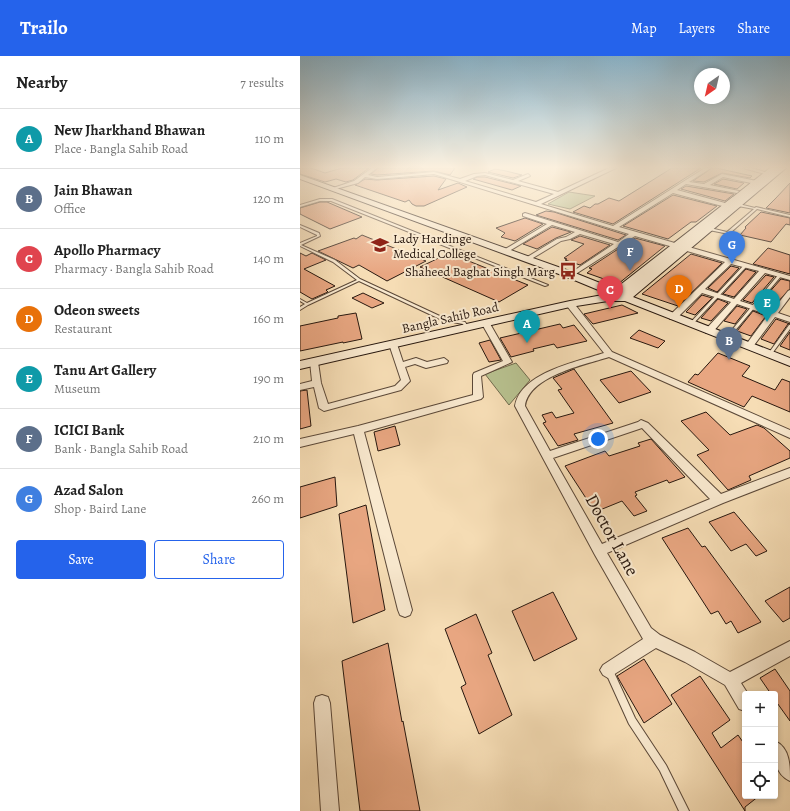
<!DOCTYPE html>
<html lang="en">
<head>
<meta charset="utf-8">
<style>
  :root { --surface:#fff; --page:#f6f6f6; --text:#222; --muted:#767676; --line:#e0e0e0; --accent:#2563eb }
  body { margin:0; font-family:Alegreya,serif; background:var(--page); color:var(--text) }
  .controls { position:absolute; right:12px; bottom:12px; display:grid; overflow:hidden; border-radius:4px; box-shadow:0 2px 6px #0003 }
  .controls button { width:36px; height:36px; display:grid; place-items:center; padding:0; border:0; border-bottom:1px solid var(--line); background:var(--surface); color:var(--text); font:20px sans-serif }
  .compass { position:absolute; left:394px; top:12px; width:36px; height:36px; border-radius:50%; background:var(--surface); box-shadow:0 2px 6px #0003; rotate:214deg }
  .you { position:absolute; left:298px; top:383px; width:14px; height:14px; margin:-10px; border:3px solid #fff; border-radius:50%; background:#1a73e8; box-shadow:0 0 0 6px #1a73e833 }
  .badge { display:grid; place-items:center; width:26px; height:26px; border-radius:50%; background:var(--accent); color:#fff; font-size:13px; font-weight:700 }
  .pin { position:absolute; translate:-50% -33px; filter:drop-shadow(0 1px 2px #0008) }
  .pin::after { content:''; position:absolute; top:21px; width:14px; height:12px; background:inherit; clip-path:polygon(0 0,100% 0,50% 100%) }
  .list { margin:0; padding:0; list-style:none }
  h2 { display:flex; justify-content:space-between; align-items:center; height:52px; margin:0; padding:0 16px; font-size:17px }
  h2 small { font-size:13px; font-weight:400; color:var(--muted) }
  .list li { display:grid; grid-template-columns:26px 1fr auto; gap:12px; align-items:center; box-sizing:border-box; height:60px; padding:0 16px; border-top:1px solid var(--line) }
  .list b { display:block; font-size:15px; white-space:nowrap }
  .list p { margin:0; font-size:13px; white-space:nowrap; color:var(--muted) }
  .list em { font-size:13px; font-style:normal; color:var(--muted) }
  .actions { display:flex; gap:8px; padding:12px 16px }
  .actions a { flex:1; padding:9px 0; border:1px solid var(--accent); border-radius:4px; text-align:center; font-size:14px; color:var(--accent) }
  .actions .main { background:var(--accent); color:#fff }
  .icon { flex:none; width:22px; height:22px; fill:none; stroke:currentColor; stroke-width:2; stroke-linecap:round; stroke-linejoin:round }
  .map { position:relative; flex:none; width:490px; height:755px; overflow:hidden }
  header { display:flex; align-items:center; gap:24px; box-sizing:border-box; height:56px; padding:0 20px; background:var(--accent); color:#fff }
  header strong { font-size:19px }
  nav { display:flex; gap:22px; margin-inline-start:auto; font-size:14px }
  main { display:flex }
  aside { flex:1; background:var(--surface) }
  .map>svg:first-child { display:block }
  .green { fill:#b8c290; stroke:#706c4f }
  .building { fill:#e8a681; stroke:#27170e }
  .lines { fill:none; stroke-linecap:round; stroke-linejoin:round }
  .lane-casing { stroke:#5b4838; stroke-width:2 }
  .street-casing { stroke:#5b4838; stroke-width:2 }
  .secondary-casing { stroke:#27170e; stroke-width:2 }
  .lane { fill:#f9e9cf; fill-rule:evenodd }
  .street { fill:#f9e9cf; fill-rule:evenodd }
  .secondary { fill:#f9e9cf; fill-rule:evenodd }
  .labels { text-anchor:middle; stroke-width:4; stroke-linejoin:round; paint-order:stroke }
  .far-poi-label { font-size:13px; fill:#27170e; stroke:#f9e9cf; text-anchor:start }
  .far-street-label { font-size:13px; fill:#27170e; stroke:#f9e9cf }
  .near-street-label { font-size:18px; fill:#27170e; stroke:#f9e9cf }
</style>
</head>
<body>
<header>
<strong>Trailo</strong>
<nav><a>Map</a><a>Layers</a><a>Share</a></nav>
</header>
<main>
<aside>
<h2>Nearby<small>7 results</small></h2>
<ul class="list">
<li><span class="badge" style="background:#0f9aa8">A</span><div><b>New Jharkhand Bhawan</b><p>Place · Bangla Sahib Road</p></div><em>110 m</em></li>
<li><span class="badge" style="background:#5c6f8a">B</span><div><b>Jain Bhawan</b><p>Office</p></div><em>120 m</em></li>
<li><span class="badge" style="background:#e0444e">C</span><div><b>Apollo Pharmacy</b><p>Pharmacy · Bangla Sahib Road</p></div><em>140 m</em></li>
<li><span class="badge" style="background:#e8710a">D</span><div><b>Odeon sweets</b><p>Restaurant</p></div><em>160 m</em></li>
<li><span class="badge" style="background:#0f9aa8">E</span><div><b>Tanu Art Gallery</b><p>Museum</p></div><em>190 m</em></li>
<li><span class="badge" style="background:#5c6f8a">F</span><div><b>ICICI Bank</b><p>Bank · Bangla Sahib Road</p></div><em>210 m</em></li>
<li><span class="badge" style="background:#3f7fe0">G</span><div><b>Azad Salon</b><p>Shop · Baird Lane</p></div><em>260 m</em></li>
</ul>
<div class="actions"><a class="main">Save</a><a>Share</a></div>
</aside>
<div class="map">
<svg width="490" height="755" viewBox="0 0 490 755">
  <rect width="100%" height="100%" fill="#f6ddb5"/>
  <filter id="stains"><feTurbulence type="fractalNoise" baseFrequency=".005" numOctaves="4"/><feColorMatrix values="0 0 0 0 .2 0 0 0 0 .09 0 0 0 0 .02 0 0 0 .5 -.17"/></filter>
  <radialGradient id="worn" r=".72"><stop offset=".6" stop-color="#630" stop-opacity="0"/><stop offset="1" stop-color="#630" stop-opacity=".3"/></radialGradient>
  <path class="green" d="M 269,136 L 295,140 L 270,153 L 248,148 Z
    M 216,307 L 230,324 L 209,349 L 185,318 Z"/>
  <path class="building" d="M 0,112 L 11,112 L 25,117 L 42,112 L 69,112 L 53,124 L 46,126 L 36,123 L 25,126 L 0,118 Z
    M 78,112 L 155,112 L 150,119 L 134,115 L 77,119 L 71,118 Z
    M 372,112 L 401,112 L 313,168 L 273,156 L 284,150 L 290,152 L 295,148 L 298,148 L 309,142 L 319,145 Z
    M 412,112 L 416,112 L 452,120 L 450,122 L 422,117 L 404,126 L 393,125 Z
    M 195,113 L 206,115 L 222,119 L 213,122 L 188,116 Z
    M 134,120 L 146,123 L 138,134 L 158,127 L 167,131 L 124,150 L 116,150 L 112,148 L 109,144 L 105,146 L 55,129 L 65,123 L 77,124 Z
    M 177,121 L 185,121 L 221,130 L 212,134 L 173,123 Z
    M 423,123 L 444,127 L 437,133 L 414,128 Z
    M 490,127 L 490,157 L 466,152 L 476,142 Z
    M 386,130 L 434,138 L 425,145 L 381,133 Z
    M 373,139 L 417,150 L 396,166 L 391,166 L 368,183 L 323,170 Z
    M 20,146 L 27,146 L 62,161 L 30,173 L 0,158 L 0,152 Z
    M 246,155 L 254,156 L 326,179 L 318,184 L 236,159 Z
    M 461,156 L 490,162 L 490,169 L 486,168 L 471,186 L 440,179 L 446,172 L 445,171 Z
    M 225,162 L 243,168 L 215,185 L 201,181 L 205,177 L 196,172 Z
    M 252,171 L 271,176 L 256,182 L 237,193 L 223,188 Z
    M 62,179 L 126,205 L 87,225 L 59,209 L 53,212 L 18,195 L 54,182 L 56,183 Z
    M 280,180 L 310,189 L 280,209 L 265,204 L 267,203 L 264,202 L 284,188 L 271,184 Z
    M 335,182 L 365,190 L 318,228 L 287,217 L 292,213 L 289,212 Z
    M 468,192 L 490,199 L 490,218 L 453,208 Z
    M 0,197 L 6,200 L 12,197 L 26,204 L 4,213 L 35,230 L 26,234 L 28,236 L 12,243 L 0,236 Z
    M 149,197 L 228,229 L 199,246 L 120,211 Z
    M 391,198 L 422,207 L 378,250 L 342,238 Z
    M 431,210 L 439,212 L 417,236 L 408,232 Z
    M 446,213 L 456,216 L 434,241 L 423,238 Z
    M 466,219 L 474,221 L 452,247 L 443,244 Z
    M 481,223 L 490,225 L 490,233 L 471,253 L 458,249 Z
    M 63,237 L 84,247 L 72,252 L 52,242 Z
    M 402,239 L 412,242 L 395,259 L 386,256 Z
    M 418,243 L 428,247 L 411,265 L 401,262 Z
    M 322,249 L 338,257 L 293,268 L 284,258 Z
    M 437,250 L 447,253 L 435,268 L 424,265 Z
    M 453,255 L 466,260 L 451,280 L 437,275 Z
    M 56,257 L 62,283 L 43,287 L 43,286 L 0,295 L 0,270 L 38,262 L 38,260 Z
    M 476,263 L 490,268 L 488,268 L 474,288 L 461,283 Z
    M 260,268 L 263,272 L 274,269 L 287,285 L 257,292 L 254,288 L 233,293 L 234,295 L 211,301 L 200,282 Z
    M 339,274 L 365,285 L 358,292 L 330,282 Z
    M 490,276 L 490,294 L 480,290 Z
    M 190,284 L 201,304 L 189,306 L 179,287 Z
    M 418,297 L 450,310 L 442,320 L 475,334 L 482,323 L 490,326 L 490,356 L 452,340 L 444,351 L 388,326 L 395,318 L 398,319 Z
    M 274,313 L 313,367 L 274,378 L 278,384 L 258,390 L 243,367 L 246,366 L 242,359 L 252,356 L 256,362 L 274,357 L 258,334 L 262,333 L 253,322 Z
    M 331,315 L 351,336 L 319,347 L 300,324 Z
    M 7,334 L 11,370 L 0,373 L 0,335 Z
    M 406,356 L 430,379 L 457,369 L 464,372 L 490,395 L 490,402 L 449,420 L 451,424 L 428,434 L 397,399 L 409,394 L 381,365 Z
    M 95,370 L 100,389 L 78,395 L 74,376 Z
    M 351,383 L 385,421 L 369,427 L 367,424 L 335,436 L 337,439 L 335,440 L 347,455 L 334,460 L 322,445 L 295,456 L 265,410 L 305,395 L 309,400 L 340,390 L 338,387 Z
    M 35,421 L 37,450 L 0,462 L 0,431 Z
    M 66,449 L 85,554 L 53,567 L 39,458 Z
    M 434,456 L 467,495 L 456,500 L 446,488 L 431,495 L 409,466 Z
    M 388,472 L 402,491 L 405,490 L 461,566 L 438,577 L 431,565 L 426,568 L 418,555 L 411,558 L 362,482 Z
    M 490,531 L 490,562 L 483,566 L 465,545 Z
    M 253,536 L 277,583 L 234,605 L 212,555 Z
    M 176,558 L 192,597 L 188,599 L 212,659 L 179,678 L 161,631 L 166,628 L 145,573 Z
    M 88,587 L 102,666 L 103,665 L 120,755 L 60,755 L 42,605 Z
    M 344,603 L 372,648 L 344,667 L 317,620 Z
    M 475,613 L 490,635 L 490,665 L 475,644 L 475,638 L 471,638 L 460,622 Z
    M 400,620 L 430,664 L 412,677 L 421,692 L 438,679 L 445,689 L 445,740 L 459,740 L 445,751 L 445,755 L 371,639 Z"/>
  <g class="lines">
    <g class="lane-casing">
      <path id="lane" d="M 20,143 L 32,143 L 248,229 L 245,230 L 31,145 L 20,145 L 0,151 L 0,149 Z
        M 439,148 L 455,152 L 456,151 L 490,159 L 490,161 L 457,153 L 429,178 L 409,174 L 409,173 L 410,172 L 427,176 L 454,153 L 438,150 Z
        M 0,169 L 19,177 L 20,180 L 1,189 L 35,204 L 60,223 L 144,262 L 165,266 L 169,272 L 168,273 L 166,273 L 163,268 L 142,264 L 59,225 L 8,249 L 0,254 L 0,251 L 5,248 L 0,245 L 0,243 L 7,247 L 57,224 L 33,206 L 0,190 L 0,187 L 17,180 L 17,179 L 0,171 Z
        M 444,209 L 447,210 L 392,269 L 390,269 L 390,267 Z
        M 479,218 L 482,219 L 428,283 L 426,283 L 426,281 Z
        M 489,269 L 490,269 L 490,273 L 471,299 L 469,299 L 468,298 Z
        M 309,611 L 312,612 L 335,662 L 366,709 L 389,755 L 379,755 L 360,715 L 329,668 L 305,615 L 306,612 Z"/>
    </g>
    <g class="street-casing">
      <path id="street" d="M 72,112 L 77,112 L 68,119 L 77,121 L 134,116 L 160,123 L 174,118 L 185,117 L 213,124 L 228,118 L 230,120 L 218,125 L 258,136 L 309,112 L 316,112 L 241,148 L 313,170 L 405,112 L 411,112 L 389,126 L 404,128 L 422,118 L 457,125 L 457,127 L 447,133 L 445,132 L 451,127 L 423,121 L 410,129 L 439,135 L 437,137 L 386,128 L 377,134 L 425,147 L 433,141 L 437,142 L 426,151 L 373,137 L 319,171 L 490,220 L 490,224 L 465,217 L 440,245 L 472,255 L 488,235 L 490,234 L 490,241 L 478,257 L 490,261 L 490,266 L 475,261 L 452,292 L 449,292 L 445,290 L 468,259 L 437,248 L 412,277 L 406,277 L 406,273 L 431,246 L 402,237 L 376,263 L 370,263 L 370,259 L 425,206 L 335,180 L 271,221 L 268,219 L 269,218 L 314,188 L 280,178 L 270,183 L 261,185 L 228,205 L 224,205 L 224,203 L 257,183 L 266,181 L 275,176 L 252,169 L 206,197 L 202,197 L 202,195 L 247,168 L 223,160 L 223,158 L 225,157 L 318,186 L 329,178 L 134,118 L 77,123 L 65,121 L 58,127 L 32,134 L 30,133 L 54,125 ZM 185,119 L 254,138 L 236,146 L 165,125 L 177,120 ZM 431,208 L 459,215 L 434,243 L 405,233 Z
        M 443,112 L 452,112 L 471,118 L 469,119 Z
        M 267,246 L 273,246 L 312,296 L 490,374 L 490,382 L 309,301 C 284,309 229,320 225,350 L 250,395 L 338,366 L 341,364 L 348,367 L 421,438 L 490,412 L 490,421 L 423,447 L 307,497 L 351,572 L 360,579 L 395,596 L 430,616 L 490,585 L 490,600 L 441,627 L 448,638 L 445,638 L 445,655 L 439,653 L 425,629 L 385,606 L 356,592 L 313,619 L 308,622 L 303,619 L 300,614 L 303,609 L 343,583 L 295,499 L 215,350 C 221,316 277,306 304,297 L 267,250 ZM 342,372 L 410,443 L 302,488 L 253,402 Z
        M 183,266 L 189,266 L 212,306 L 181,320 L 183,341 L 181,343 L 64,376 L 112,554 L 110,559 L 105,561 L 100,559 L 98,554 L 54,378 L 0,391 L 0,383 L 58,370 L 173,339 L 173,319 L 174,317 L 203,305 L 182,268 Z
        M 90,286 L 93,286 L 97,288 L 103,306 L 116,302 L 127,306 L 144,302 L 148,305 L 147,307 L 126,312 L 115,308 L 105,311 L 110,325 L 101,334 L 24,355 L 19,352 L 14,331 L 0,334 L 0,328 L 12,325 L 10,306 L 14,303 L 18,306 L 21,327 L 28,348 L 95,330 L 101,324 L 89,288 Z
        M 22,639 L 28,641 L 30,647 L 39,755 L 21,755 L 14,647 L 16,641 Z
        M 475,685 C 490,692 490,709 490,725 C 473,717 475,700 475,685 Z"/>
    </g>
    <g class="secondary-casing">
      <path id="secondary" d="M 470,112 L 486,112 L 333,241 L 490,302 L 490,310 L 325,245 L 308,245 L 270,251 L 0,313 L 0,305 L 270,245 L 308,238 L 267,221 L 0,123 L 0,119 L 275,217 L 315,233 Z"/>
    </g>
    <use href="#lane" class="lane"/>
    <use href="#street" class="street"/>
    <use href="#secondary" class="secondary"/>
  </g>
  <linearGradient id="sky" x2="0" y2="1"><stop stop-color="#8ab7d0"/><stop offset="0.51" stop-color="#fbf0de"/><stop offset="1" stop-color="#fbf0de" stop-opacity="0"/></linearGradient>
  <rect width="490" height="218" fill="url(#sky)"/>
  <defs>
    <g id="university-bare" transform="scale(1.38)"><path d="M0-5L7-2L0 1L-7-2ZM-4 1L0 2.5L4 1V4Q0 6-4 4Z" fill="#8f2418" stroke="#f9e9cf" stroke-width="2.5" paint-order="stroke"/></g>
    <g id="bus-bare" transform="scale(1.38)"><path d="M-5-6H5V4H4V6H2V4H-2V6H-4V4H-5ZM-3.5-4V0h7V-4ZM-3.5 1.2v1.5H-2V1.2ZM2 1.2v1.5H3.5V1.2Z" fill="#8f2418" stroke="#f9e9cf" stroke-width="2.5" paint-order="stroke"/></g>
  </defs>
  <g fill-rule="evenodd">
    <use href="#university-bare" x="80" y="189"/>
    <use href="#bus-bare" x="268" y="215"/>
  </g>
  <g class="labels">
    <g class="far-poi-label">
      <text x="93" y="187">Lady Hardinge<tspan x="93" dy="15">Medical College</tspan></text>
      <text x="255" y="220" text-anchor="end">Shaheed Baghat Singh Marg</text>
    </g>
    <g class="far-street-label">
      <text transform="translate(150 261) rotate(-13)" y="5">Bangla Sahib Road</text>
    </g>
    <g class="near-street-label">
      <text transform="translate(312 479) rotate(61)" y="6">Doctor Lane</text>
    </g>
  </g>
  <rect width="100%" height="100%" filter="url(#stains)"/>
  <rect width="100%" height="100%" fill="url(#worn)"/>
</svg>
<div class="controls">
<button>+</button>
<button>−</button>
<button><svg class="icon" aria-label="locate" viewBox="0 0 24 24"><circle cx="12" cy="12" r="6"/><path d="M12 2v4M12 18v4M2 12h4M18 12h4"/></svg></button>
</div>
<svg class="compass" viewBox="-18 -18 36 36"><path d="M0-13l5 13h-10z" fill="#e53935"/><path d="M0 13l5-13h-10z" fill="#767676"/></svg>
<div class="you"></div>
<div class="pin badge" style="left:227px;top:287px;background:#0f9aa8">A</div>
<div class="pin badge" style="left:429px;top:304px;background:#5c6f8a">B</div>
<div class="pin badge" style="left:310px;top:253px;background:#e0444e">C</div>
<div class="pin badge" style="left:379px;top:252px;background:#e8710a">D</div>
<div class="pin badge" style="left:467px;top:266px;background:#0f9aa8">E</div>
<div class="pin badge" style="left:330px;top:215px;background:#5c6f8a">F</div>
<div class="pin badge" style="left:432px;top:208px;background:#3f7fe0">G</div>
</div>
</main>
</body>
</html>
